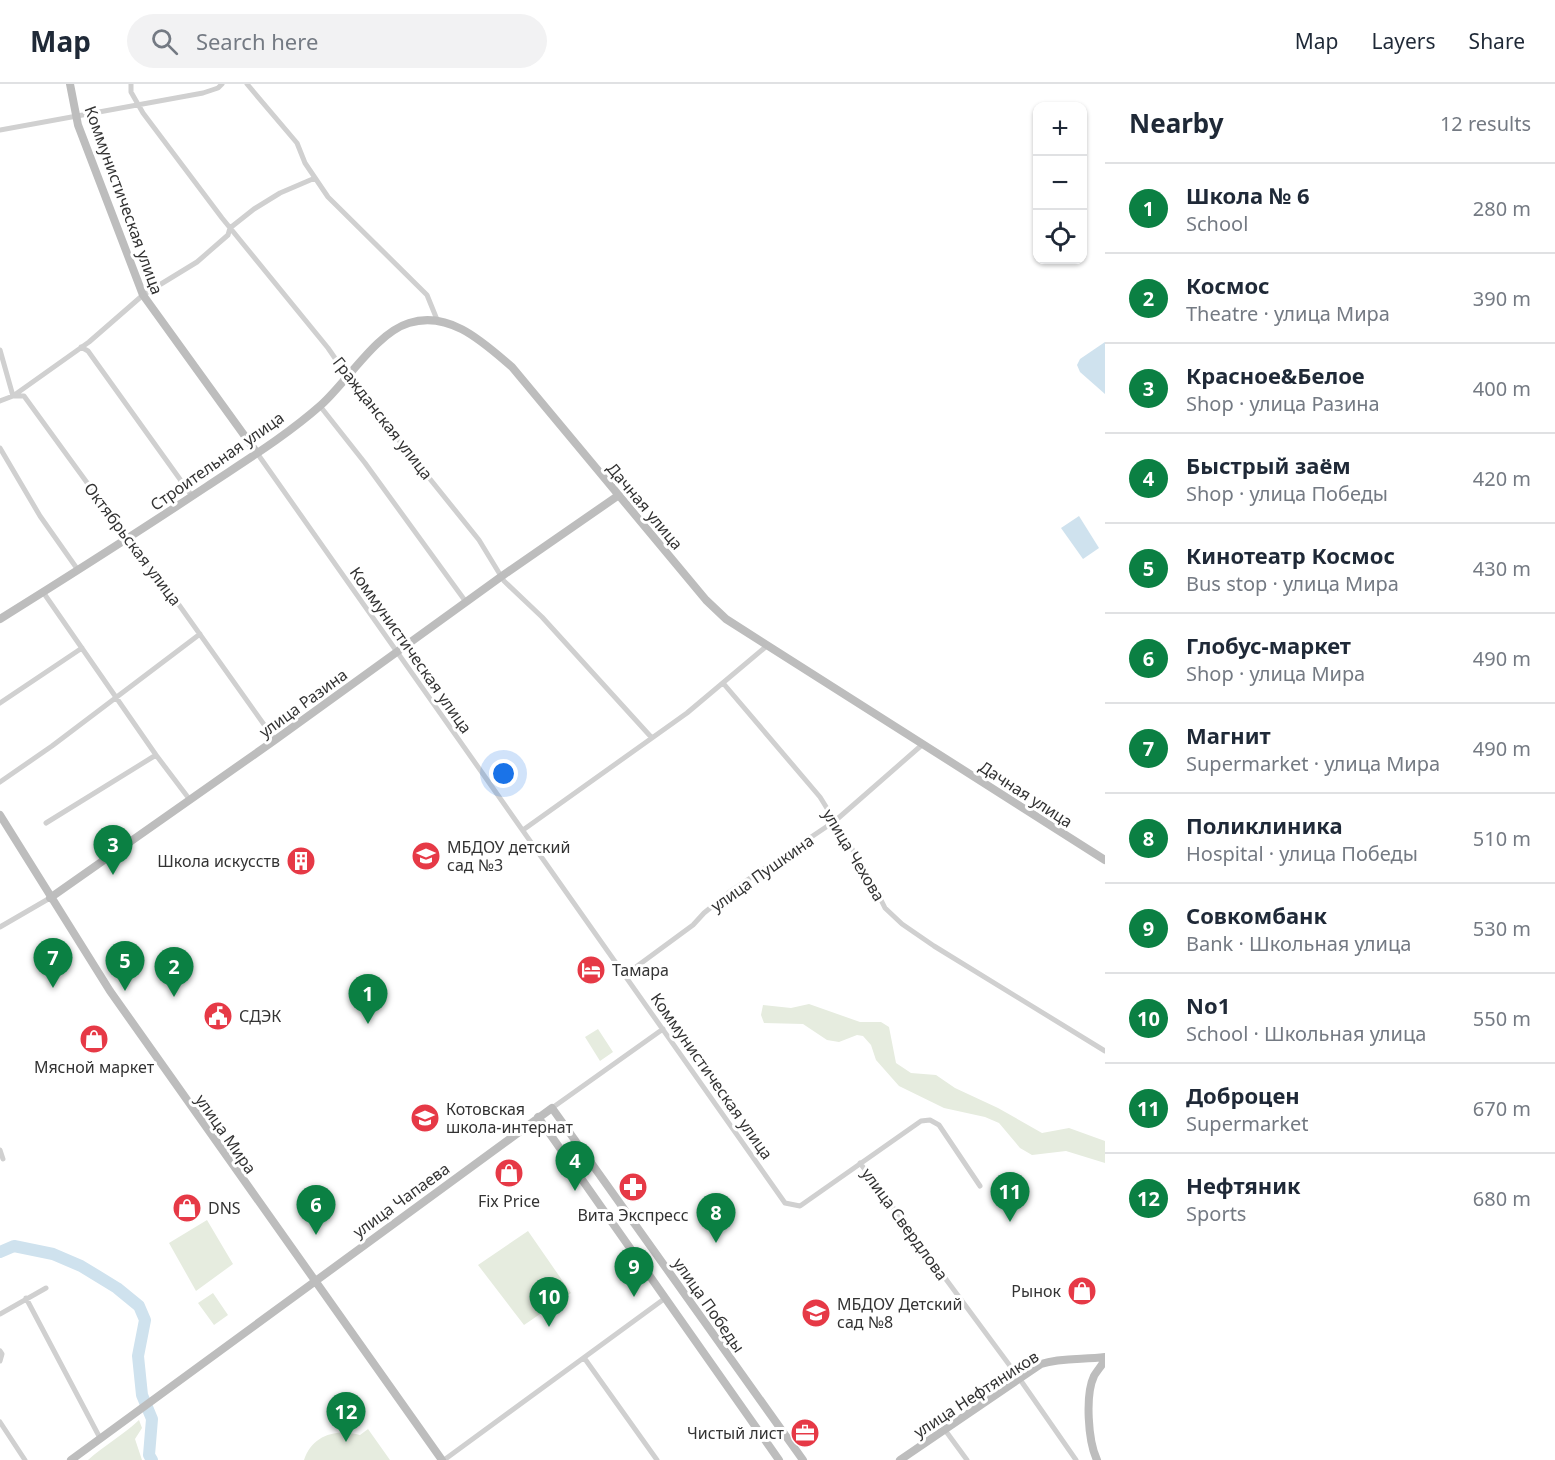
<!DOCTYPE html>
<html lang="en">
<head>
<meta charset="utf-8">
<style>
  :root { --surface:#fff; --page:#f2f2f3; --text:#1f2937; --muted:#747a83; --line:#e0e1e3; --accent:#0b8043 }
  body { margin:0; font-family:"Noto Sans",sans-serif; background:var(--page); color:var(--text) }
  .controls { position:absolute; right:18px; top:18px; display:grid; overflow:hidden; border-radius:12px; box-shadow:0 2px 4px #0004 }
  .controls button { width:54px; height:54px; display:grid; place-items:center; padding:0; border:0; border-bottom:2px solid var(--line); background:var(--surface); color:var(--text); font:30px sans-serif }
  .you { position:absolute; left:504px; top:690px; width:21px; height:21px; margin:-15px; border:4px solid #fff; border-radius:50%; background:#1a73e8; box-shadow:0 0 0 9px #1a73e833 }
  .badge { display:grid; place-items:center; width:39px; height:39px; border-radius:50%; background:var(--accent); color:#fff; font-size:20px; font-weight:700 }
  .pin { position:absolute; translate:-50% -50px; filter:drop-shadow(0 2px 3px #0008) }
  .pin::after { content:''; position:absolute; top:32px; width:21px; height:18px; background:inherit; clip-path:polygon(0 0,100% 0,50% 100%) }
  .list { margin:0; padding:0; list-style:none }
  h2 { display:flex; justify-content:space-between; align-items:center; height:78px; margin:0; padding:0 24px; font-size:26px }
  h2 small { font-size:20px; font-weight:400; color:var(--muted) }
  .list li { display:grid; grid-template-columns:39px 1fr auto; gap:18px; align-items:center; box-sizing:border-box; height:90px; padding:0 24px; border-top:2px solid var(--line) }
  .list b { display:block; font-size:22px; white-space:nowrap }
  .list p { margin:0; font-size:20px; white-space:nowrap; color:var(--muted) }
  .list em { font-size:20px; font-style:normal; color:var(--muted) }
  .icon { flex:none; width:33px; height:33px; fill:none; stroke:currentColor; stroke-width:2; stroke-linecap:round; stroke-linejoin:round }
  .map { position:relative; flex:none; width:1105px; height:1376px; overflow:hidden }
  header { display:flex; align-items:center; gap:36px; box-sizing:border-box; height:84px; padding:0 30px; background:var(--surface); border-bottom:2px solid var(--line) }
  header strong { font-size:28px }
  nav { display:flex; gap:33px; margin-inline-start:auto; font-size:21px }
  .search { width:420px; height:54px; background:var(--page); display:flex; align-items:center; gap:15px; box-sizing:border-box; padding:0 21px; border-radius:33px; color:var(--muted); font-size:22px }
  main { display:flex }
  aside { flex:1; background:var(--surface) }
  .map>svg:first-child { display:block }
  .green { fill:#e6ecdf }
  .water { fill:#cfe2ee }
  .lines { fill:none; stroke-linecap:round; stroke-linejoin:round }
  .river { stroke:#cfe2ee; stroke-width:12 }
  .street { stroke:#d0d0d0; stroke-width:5 }
  .secondary { stroke:#bdbdbd; stroke-width:8 }
  .labels { text-anchor:middle; stroke-width:6; stroke-linejoin:round; paint-order:stroke }
  .street-label { font-size:16px; fill:#333; stroke:#fff }
  .poi-label { font-size:16px; fill:#333; stroke:#fff; text-anchor:start }
</style>
</head>
<body>
<header>
<strong>Map</strong>
<div class="search"><svg class="icon" aria-label="search" viewBox="0 0 24 24"><circle cx="10" cy="10" r="6"/><path d="M15 15l6 6"/></svg>Search here</div>
<nav><a>Map</a><a>Layers</a><a>Share</a></nav>
</header>
<main>
<div class="map">
<svg width="1105" height="1376" viewBox="0 0 1105 1376">
  <rect width="100%" height="100%" fill="#fff"/>
  <path class="green" d="M 809,920 L 860,938 L 881,938 L 889,943 L 896,979 L 911,989 L 936,991 L 955,1004 L 998,1024 L 1042,1049 L 1069,1044 L 1105,1057 L 1105,1079 L 1066,1067 L 1032,1071 L 1020,1064 L 999,1039 L 985,1033 L 944,1024 L 899,1002 L 876,976 L 871,961 L 863,952 L 857,951 L 839,958 L 827,956 L 803,940 L 764,939 L 761,931 L 763,921 L 791,924 Z
    M 598,945 L 613,968 L 600,977 L 585,953 Z
    M 207,1136 L 233,1180 L 196,1207 L 169,1159 Z
    M 528,1147 L 571,1209 L 524,1241 L 478,1181 Z
    M 213,1209 L 228,1231 L 214,1241 L 198,1219 Z
    M 139,1336 L 142,1344 L 135,1355 L 142,1376 L 88,1376 C 105,1361 123,1351 139,1336 Z
    M 368,1345 L 390,1376 L 304,1376 C 312,1351 337,1344 360,1351 Z"/>
  <path class="water" d="M 1105,258 L 1105,310 L 1080,288 L 1077,281 L 1080,275 Z
    M 1079,432 L 1099,464 L 1083,475 L 1061,444 Z"/>
  <g class="lines">
    <path class="river" d="M 0,1168 L 14,1162 L 53,1170 L 81,1182 L 117,1204 L 139,1222 L 145,1236 L 138,1272 L 142,1311 L 152,1335 L 149,1371 L 152,1376"/>
    <path class="street" d="M 131,0 L 131,8 L 143,29 L 222,134 L 328,264 L 348,293 L 479,456 L 504,497 L 542,533 L 652,654
      M 247,0 L 297,59 L 305,79 L 328,113 L 427,211 L 438,238
      M 0,46 L 203,9 L 218,4 L 222,0
      M 81,263 L 88,267 L 192,412
      M 0,266 L 13,312 L 24,312 L 128,455 L 167,504 L 275,656
      M 0,317 L 13,312 L 89,258 L 143,211 L 197,178 L 228,151 L 230,144 L 254,125 L 280,109 L 315,94
      M 320,322 L 365,379 L 466,518
      M 0,364 L 40,432 L 78,486
      M 257,369 L 785,1119 L 800,1122 L 921,1037 L 930,1036 L 939,1041 L 980,1102
      M 43,508 L 156,671 L 190,716
      M 723,599 L 820,713 L 870,794 L 885,824 L 902,840 L 934,862 L 1105,967
      M 0,619 L 82,564
      M 0,698 L 52,662 L 200,550
      M 46,739 L 156,671
      M 523,746 L 687,629 L 768,561
      M 0,843 L 50,814
      M 625,891 L 693,841 L 704,829 L 731,807 L 835,737 L 923,660
      M 552,1024 L 663,945
      M 0,1066 L 3,1075
      M 860,1079 L 1019,1294 L 1076,1376
      M 26,1214 L 100,1354
      M 0,1230 L 46,1204
      M 0,1267 L 2,1270 L 0,1277
      M 585,1275 L 657,1376
      M 0,1338 L 25,1376
      M 945,1346 L 967,1376
      M 444,1376 L 664,1215"/>
    <path class="secondary" d="M 70,0 L 78,41 L 143,211 L 257,369
      M 0,535 C 69,492 138,448 206,403 C 245,377 286,352 321,321 C 347,298 376,249 409,239 C 450,226 484,259 512,283 L 706,516 L 726,535 L 1105,776
      M 0,731 L 110,907 L 442,1376
      M 50,814 L 275,656 L 502,492 L 619,411
      M 538,1033 L 779,1376
      M 71,1376 L 552,1024 L 803,1376
      M 900,1376 L 1041,1280 C 1062,1273 1084,1276 1105,1273
      M 1097,1376 C 1088,1357 1085,1311 1094,1292 C 1097,1287 1102,1281 1105,1276"/>
  </g>
  <defs>
    <g id="school-disc" transform="scale(1.5)"><circle r="9.5" fill="#e63946" stroke="#fff"/><path d="M0-5L7-2L0 1L-7-2ZM-4 1L0 2.5L4 1V4Q0 6-4 4Z" fill="#fff"/></g>
    <g id="building-disc" transform="scale(1.5)"><circle r="9.5" fill="#e63946" stroke="#fff"/><path d="M-4-6H4V6H1V3H-1V6H-4ZM-2.5-4.3h1.7v1.8h-1.7ZM.8-4.3h1.7v1.8H.8ZM-2.5-1h1.7V.8h-1.7ZM.8-1h1.7V.8H.8Z" fill="#fff"/></g>
    <g id="hotel-disc" transform="scale(1.5)"><circle r="9.5" fill="#e63946" stroke="#fff"/><path d="M-6-4.5h1.5V1H6V5H4.5V3h-9V5H-6ZM-4 0a1.8 1.8 0 1 1 3.6 0ZM.5 0V-2.5h3Q6-2.5 6 0Z" fill="#fff"/></g>
    <g id="civic-disc" transform="scale(1.5)"><circle r="9.5" fill="#e63946" stroke="#fff"/><path d="M-.6-6.5H3V-4.5H.6V-3L4-1V1h2V6H-6V1h2V-1L-.6-3ZM-1.2 2.5V6h2.4V2.5Z" fill="#fff"/></g>
    <g id="shop-disc" transform="scale(1.5)"><circle r="9.5" fill="#e63946" stroke="#fff"/><path d="M-5-2.5h2.3a2.7 3.5 0 0 1 5.4 0H5L5.5 6h-11ZM-1.5-2.5h3a1.5 2.3 0 0 0-3 0Z" fill="#fff"/></g>
    <g id="pharmacy-disc" transform="scale(1.5)"><circle r="9.5" fill="#e63946" stroke="#fff"/><path d="M-2-6h4v4h4v4h-4v4h-4v-4h-4v-4h4Z" fill="#fff"/></g>
    <g id="office-disc" transform="scale(1.5)"><circle r="9.5" fill="#e63946" stroke="#fff"/><path d="M-6-3h4V-5.5h4V-3h4V5H-6ZM-1-4.5V-3h2v-1.5ZM-6 0V1H6V0Z" fill="#fff"/></g>
  </defs>
  <g fill-rule="evenodd">
    <use href="#school-disc" x="426" y="772"/>
    <use href="#building-disc" x="301" y="777"/>
    <use href="#hotel-disc" x="591" y="886"/>
    <use href="#civic-disc" x="218" y="932"/>
    <use href="#shop-disc" x="94" y="955"/>
    <use href="#school-disc" x="425" y="1034"/>
    <use href="#shop-disc" x="509" y="1089"/>
    <use href="#pharmacy-disc" x="633" y="1103"/>
    <use href="#shop-disc" x="187" y="1124"/>
    <use href="#shop-disc" x="1082" y="1207"/>
    <use href="#school-disc" x="816" y="1229"/>
    <use href="#office-disc" x="805" y="1349"/>
  </g>
  <g class="labels">
    <g class="street-label">
      <text transform="translate(124 116) rotate(70)" y="6">Коммунистическая улица</text>
      <text transform="translate(383 334) rotate(52)" y="6">Гражданская улица</text>
      <text transform="translate(217 377) rotate(-35)" y="6">Строительная улица</text>
      <text transform="translate(645 422) rotate(50)" y="6">Дачная улица</text>
      <text transform="translate(133 460) rotate(53)" y="6">Октябрьская улица</text>
      <text transform="translate(411 566) rotate(55)" y="6">Коммунистическая улица</text>
      <text transform="translate(303 619) rotate(-36)" y="6">улица Разина</text>
      <text transform="translate(1026 710) rotate(33)" y="6">Дачная улица</text>
      <text transform="translate(854 771) rotate(59)" y="6">улица Чехова</text>
      <text transform="translate(762 789) rotate(-35)" y="6">улица Пушкина</text>
      <text transform="translate(712 992) rotate(55)" y="6">Коммунистическая улица</text>
      <text transform="translate(226 1050) rotate(55)" y="6">улица Мира</text>
      <text transform="translate(401 1116) rotate(-36)" y="6">улица Чапаева</text>
      <text transform="translate(905 1140) rotate(54)" y="6">улица Свердлова</text>
      <text transform="translate(709 1221) rotate(55)" y="6">улица Победы</text>
      <text transform="translate(976 1310) rotate(-33)" y="6">улица Нефтяников</text>
    </g>
    <g class="poi-label">
      <text x="447" y="769">МБДОУ детский<tspan x="447" dy="18">сад №3</tspan></text>
      <text x="280" y="783" text-anchor="end">Школа искусств</text>
      <text x="612" y="892">Тамара</text>
      <text x="239" y="938">СДЭК</text>
      <text x="94" y="989" text-anchor="middle">Мясной маркет</text>
      <text x="446" y="1031">Котовская<tspan x="446" dy="18">школа-интернат</tspan></text>
      <text x="509" y="1123" text-anchor="middle">Fix Price</text>
      <text x="208" y="1130">DNS</text>
      <text x="633" y="1137" text-anchor="middle">Вита Экспресс</text>
      <text x="1061" y="1213" text-anchor="end">Рынок</text>
      <text x="837" y="1226">МБДОУ Детский<tspan x="837" dy="18">сад №8</tspan></text>
      <text x="784" y="1355" text-anchor="end">Чистый лист</text>
    </g>
  </g>
</svg>
<div class="controls">
<button>+</button>
<button>−</button>
<button><svg class="icon" aria-label="locate" viewBox="0 0 24 24"><circle cx="12" cy="12" r="6"/><path d="M12 2v4M12 18v4M2 12h4M18 12h4"/></svg></button>
</div>
<div class="you"></div>
<div class="pin badge" style="left:368px;top:940px">1</div>
<div class="pin badge" style="left:174px;top:913px">2</div>
<div class="pin badge" style="left:113px;top:791px">3</div>
<div class="pin badge" style="left:575px;top:1107px">4</div>
<div class="pin badge" style="left:125px;top:907px">5</div>
<div class="pin badge" style="left:316px;top:1151px">6</div>
<div class="pin badge" style="left:53px;top:904px">7</div>
<div class="pin badge" style="left:716px;top:1159px">8</div>
<div class="pin badge" style="left:634px;top:1213px">9</div>
<div class="pin badge" style="left:549px;top:1243px">10</div>
<div class="pin badge" style="left:1010px;top:1138px">11</div>
<div class="pin badge" style="left:346px;top:1358px">12</div>
</div>
<aside>
<h2>Nearby<small>12 results</small></h2>
<ul class="list">
<li><span class="badge">1</span><div><b>Школа № 6</b><p>School</p></div><em>280 m</em></li>
<li><span class="badge">2</span><div><b>Космос</b><p>Theatre · улица Мира</p></div><em>390 m</em></li>
<li><span class="badge">3</span><div><b>Красное&amp;Белое</b><p>Shop · улица Разина</p></div><em>400 m</em></li>
<li><span class="badge">4</span><div><b>Быстрый заём</b><p>Shop · улица Победы</p></div><em>420 m</em></li>
<li><span class="badge">5</span><div><b>Кинотеатр Космос</b><p>Bus stop · улица Мира</p></div><em>430 m</em></li>
<li><span class="badge">6</span><div><b>Глобус-маркет</b><p>Shop · улица Мира</p></div><em>490 m</em></li>
<li><span class="badge">7</span><div><b>Магнит</b><p>Supermarket · улица Мира</p></div><em>490 m</em></li>
<li><span class="badge">8</span><div><b>Поликлиника</b><p>Hospital · улица Победы</p></div><em>510 m</em></li>
<li><span class="badge">9</span><div><b>Совкомбанк</b><p>Bank · Школьная улица</p></div><em>530 m</em></li>
<li><span class="badge">10</span><div><b>No1</b><p>School · Школьная улица</p></div><em>550 m</em></li>
<li><span class="badge">11</span><div><b>Доброцен</b><p>Supermarket</p></div><em>670 m</em></li>
<li><span class="badge">12</span><div><b>Нефтяник</b><p>Sports</p></div><em>680 m</em></li>
</ul>
</aside>
</main>
</body>
</html>
